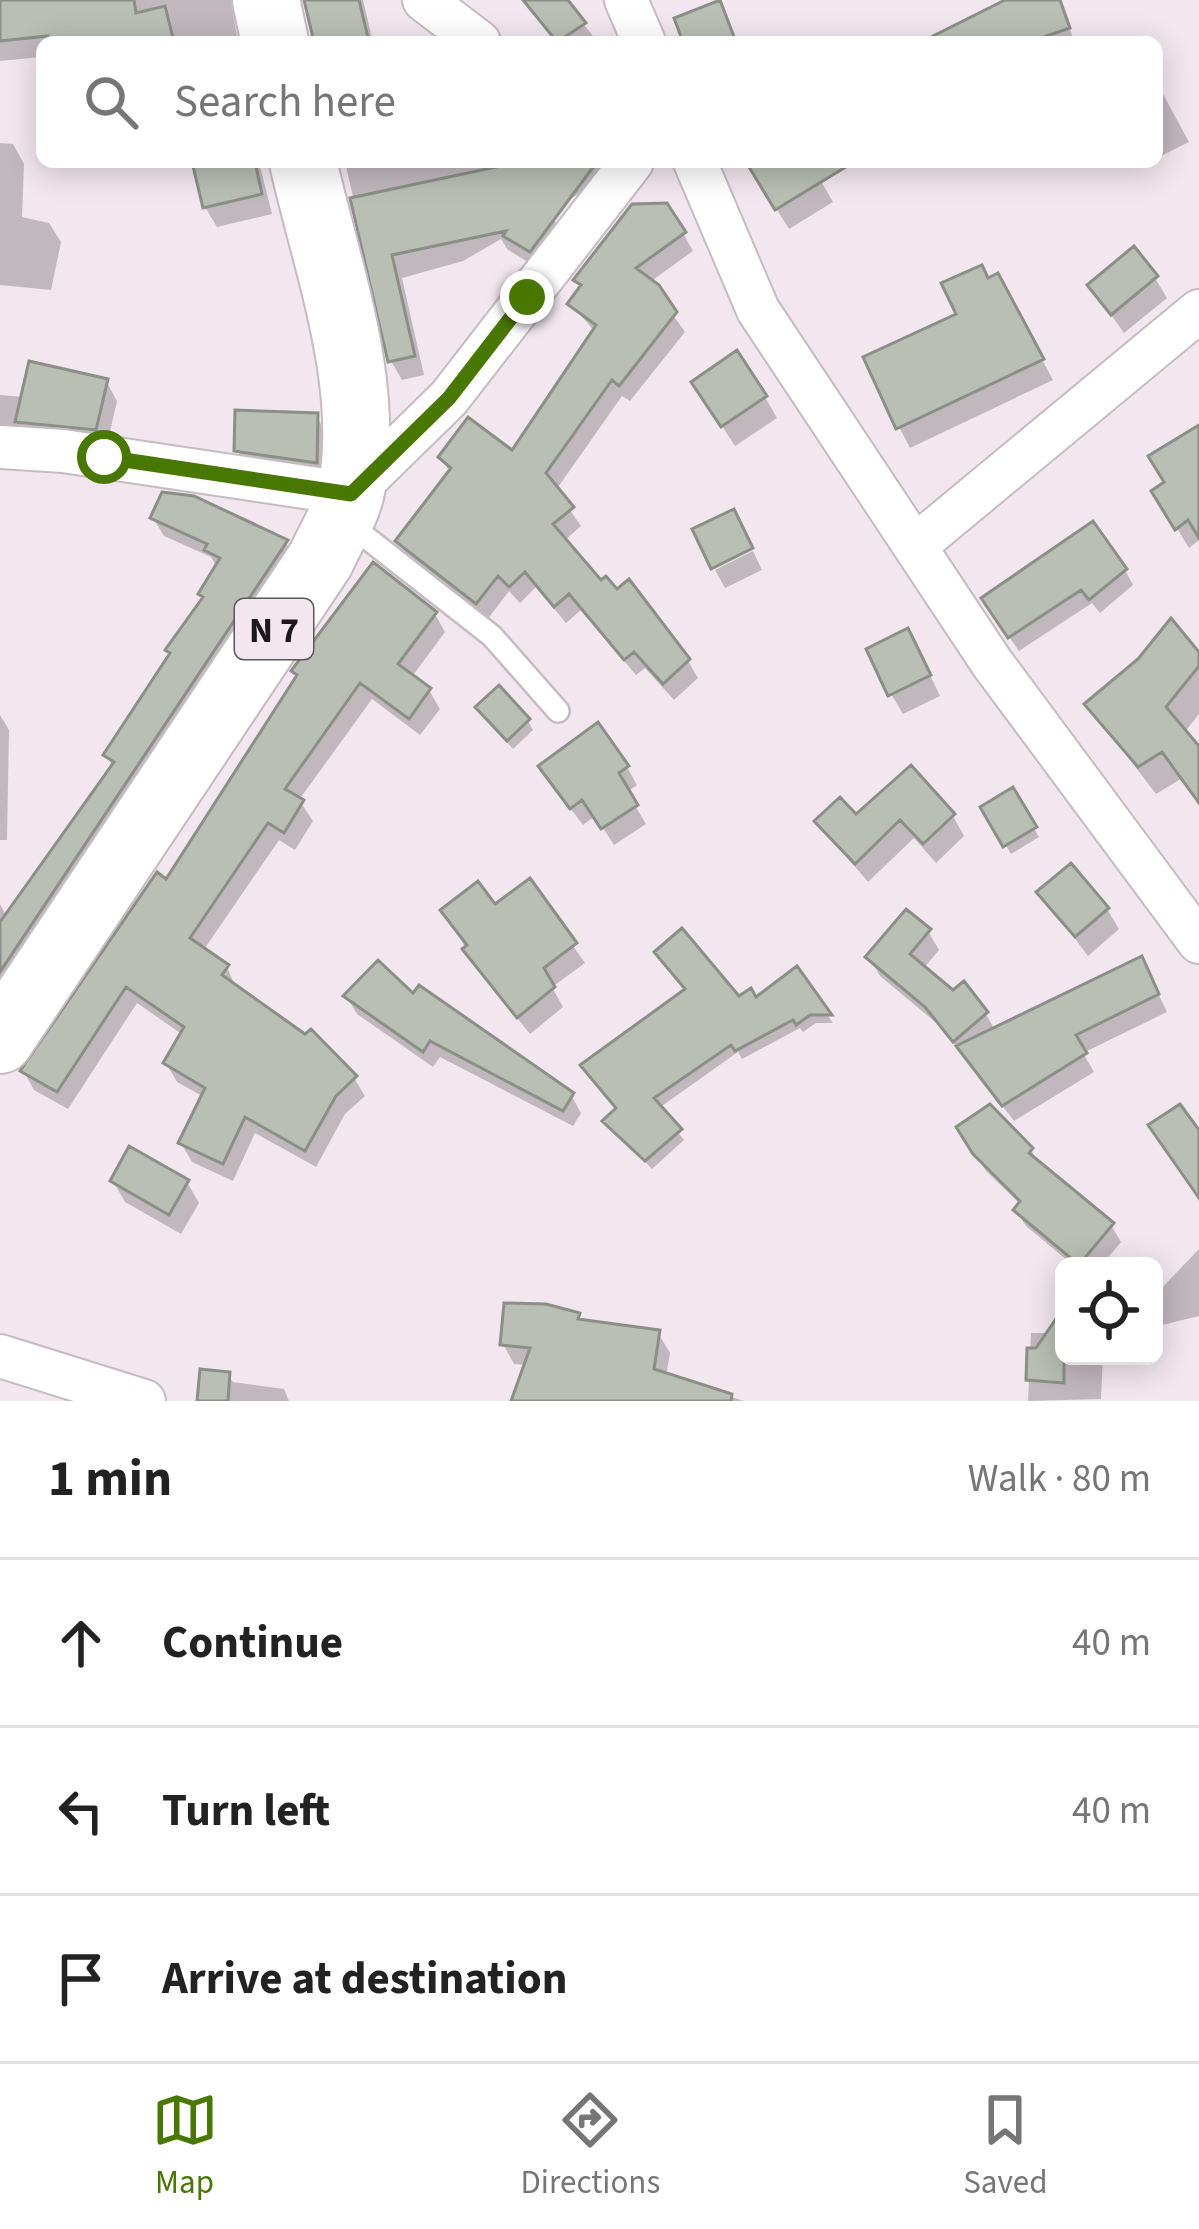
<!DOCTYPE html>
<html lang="en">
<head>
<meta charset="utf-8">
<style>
  :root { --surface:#fff; --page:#f6f6f6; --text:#222; --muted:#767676; --line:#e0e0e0; --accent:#497800 }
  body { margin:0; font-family:"Source Sans 3",sans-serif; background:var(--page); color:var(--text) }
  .controls { position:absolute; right:36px; bottom:36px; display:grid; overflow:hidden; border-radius:18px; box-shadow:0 6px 30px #0003 }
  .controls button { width:108px; height:108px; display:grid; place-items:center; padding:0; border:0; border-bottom:3px solid var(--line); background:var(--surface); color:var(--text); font:60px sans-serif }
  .stop { position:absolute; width:36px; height:36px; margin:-27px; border:9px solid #497800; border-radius:50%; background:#fff }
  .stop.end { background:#497800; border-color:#fff; box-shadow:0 3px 12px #0008 }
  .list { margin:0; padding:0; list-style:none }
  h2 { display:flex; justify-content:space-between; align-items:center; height:156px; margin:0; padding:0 48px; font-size:51px }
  h2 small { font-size:39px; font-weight:400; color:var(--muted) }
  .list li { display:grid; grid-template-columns:78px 1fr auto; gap:36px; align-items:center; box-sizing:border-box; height:168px; padding:0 48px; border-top:3px solid var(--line) }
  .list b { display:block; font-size:45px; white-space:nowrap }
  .list em { font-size:39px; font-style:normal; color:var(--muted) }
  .icon { flex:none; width:66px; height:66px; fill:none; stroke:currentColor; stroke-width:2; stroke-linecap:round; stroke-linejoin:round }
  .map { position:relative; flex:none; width:1199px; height:1401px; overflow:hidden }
  .search { position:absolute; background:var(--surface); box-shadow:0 6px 30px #0003; left:36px; right:36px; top:36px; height:132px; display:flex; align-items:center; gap:30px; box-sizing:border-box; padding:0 42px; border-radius:18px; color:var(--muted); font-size:45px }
  .sheet { height:660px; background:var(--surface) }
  nav { display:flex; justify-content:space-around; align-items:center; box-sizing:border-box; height:168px; border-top:3px solid var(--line); background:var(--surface); font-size:33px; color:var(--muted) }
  nav a { display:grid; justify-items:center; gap:6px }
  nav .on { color:var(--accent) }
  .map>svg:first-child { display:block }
  .shadow { fill:#0003 }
  .building { fill:#b9bfb4; stroke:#8a9086; stroke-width:3 }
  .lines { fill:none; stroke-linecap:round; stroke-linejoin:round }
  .lane-casing { stroke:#c6bbc2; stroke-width:26 }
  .street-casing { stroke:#c6bbc2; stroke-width:46 }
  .primary-casing { stroke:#c6bbc2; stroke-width:70 }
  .lane { stroke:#fff; stroke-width:21 }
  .street { stroke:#fff; stroke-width:42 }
  .primary { stroke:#fff; stroke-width:66 }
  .route { stroke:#497800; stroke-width:15 }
  .labels { text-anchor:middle; stroke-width:9; stroke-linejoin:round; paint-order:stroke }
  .shield { fill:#f2e7ee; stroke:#5c565a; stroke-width:3 }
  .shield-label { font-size:36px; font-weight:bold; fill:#1c181b }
</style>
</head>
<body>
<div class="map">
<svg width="1199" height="1401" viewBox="0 0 1199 1401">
  <rect width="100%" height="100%" fill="#f2e7ee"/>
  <path class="shadow" d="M 0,0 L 231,0 L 238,42 L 42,42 L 42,57 L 0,61 Z
    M 307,0 L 363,0 L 373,42 L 314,42 Z
    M 523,0 L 564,0 L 598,42 L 556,42 Z
    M 1024,0 L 1060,0 L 1073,38 L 970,42 Z
    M 1157,83 L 1189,142 L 1157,158 Z
    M 0,143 L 13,144 L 24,164 L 22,217 L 49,223 L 61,242 L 51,290 L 0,285 Z
    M 195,162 L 259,162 L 272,214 L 217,227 L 205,207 Z
    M 345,162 L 611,162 L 616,172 L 524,226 L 555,221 L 566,240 L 542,271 L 507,249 L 501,239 L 463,261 L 402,278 L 424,375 L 402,380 L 391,361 Z
    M 747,162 L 810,162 L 833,202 L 789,229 Z
    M 683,233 L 693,251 L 650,282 L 685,332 L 630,401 L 622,396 L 556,490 L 581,526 L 564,541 L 601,584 L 688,661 L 698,678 L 674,700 L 645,668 L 636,675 L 581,610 L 566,623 L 536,587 L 520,603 L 509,591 L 487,620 L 409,559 L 399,541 L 451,474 L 441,458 L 513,454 L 595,332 L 571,304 L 582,289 L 577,280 Z
    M 1155,278 L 1167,298 L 1124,333 L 1090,285 Z
    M 988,282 L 1009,297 L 1053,380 L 910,448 L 899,427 L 960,316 Z
    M 106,381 L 117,401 L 106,449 L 0,434 L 0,395 L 24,397 Z
    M 765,397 L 777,418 L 735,446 L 707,403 Z
    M 316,416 L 325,431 L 323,476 L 246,465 L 237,450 Z
    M 1199,444 L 1199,540 L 1189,548 L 1155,492 L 1168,484 Z
    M 153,518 L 286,543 L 296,560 L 0,1005 L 0,904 L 7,917 L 113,767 L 106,755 L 205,599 L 217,568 L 211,557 L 164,536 Z
    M 753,551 L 762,570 L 725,588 L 715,570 Z
    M 1125,570 L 1133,585 L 1100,613 L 1092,603 L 1019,651 L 993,614 Z
    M 435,614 L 445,632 L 411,678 L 429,690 L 440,709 L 420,735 L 372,699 L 299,800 L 313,821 L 295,850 L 279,840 L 203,951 L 227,967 L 236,988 L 354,1078 L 365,1096 L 345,1114 L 316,1167 L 255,1133 L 233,1181 L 192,1162 L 181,1143 L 204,1097 L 177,1082 L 166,1063 L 183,1035 L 137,1003 L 68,1109 L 34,1090 L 24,1072 L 167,883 L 299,678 Z
    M 919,652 L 940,696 L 903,714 L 891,694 Z
    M 1199,657 L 1199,714 L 1184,733 L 1199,750 L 1199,804 L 1181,779 L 1156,794 L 1088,705 Z
    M 0,715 L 9,730 L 7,840 L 0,840 Z
    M 484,716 L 528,721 L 533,730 L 513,749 Z
    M 627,767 L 637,785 L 627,792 L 646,824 L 614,845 L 595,816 L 583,825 L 552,784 Z
    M 1012,791 L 1039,837 L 1011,854 L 984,808 Z
    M 953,816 L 964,836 L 936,863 L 914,838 L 868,882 L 817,822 Z
    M 529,883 L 585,963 L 552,987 L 563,1007 L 530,1034 L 477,968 L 444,910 L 494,908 Z
    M 1040,892 L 1107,909 L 1119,929 L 1088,956 Z
    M 928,931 L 939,950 L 923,969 L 986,1014 L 995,1030 L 1150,977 L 1167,1012 L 1083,1053 L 1094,1072 L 1014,1121 L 940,1026 L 880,976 L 869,957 Z
    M 796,970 L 833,1023 L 816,1023 L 803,1032 L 800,1028 L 742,1059 L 738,1052 L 659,1108 L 684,1140 L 652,1169 L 606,1121 L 739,1000 L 756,1001 Z
    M 347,997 L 413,998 L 571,1095 L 581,1113 L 573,1126 L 440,1057 L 433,1067 L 357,1014 Z
    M 960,1128 L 1031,1150 L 1040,1166 L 1111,1225 L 1121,1242 L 1101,1266 L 1074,1266 L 1026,1226 L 1016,1210 L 1021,1205 L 986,1171 Z
    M 113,1181 L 187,1182 L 199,1203 L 181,1234 L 125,1202 Z
    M 1199,1249 L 1199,1316 L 1154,1327 L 1154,1296 Z
    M 1064,1312 L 1064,1356 L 1103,1356 L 1101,1399 L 1028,1401 L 1031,1333 L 1050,1333 Z
    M 578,1316 L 581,1322 L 658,1333 L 670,1353 L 666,1376 L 744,1401 L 514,1401 L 527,1365 L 514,1364 L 503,1344 Z
    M 228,1375 L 233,1382 L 284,1389 L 289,1401 L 200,1401 Z"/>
  <path class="building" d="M 0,0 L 134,0 L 136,13 L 165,6 L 174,42 L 48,42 L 48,36 L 0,41 Z
    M 304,0 L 359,0 L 369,42 L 314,42 Z
    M 523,0 L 568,0 L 586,23 L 557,42 Z
    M 720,0 L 736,42 L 683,42 L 674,18 Z
    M 1005,0 L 1060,0 L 1070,28 L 1029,42 L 921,42 Z
    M 192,162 L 255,162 L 262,194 L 203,208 Z
    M 519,162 L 597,162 L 530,252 L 503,236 L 506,231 L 392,255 L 415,356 L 388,362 L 350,198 Z
    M 746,162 L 854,162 L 775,210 Z
    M 667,203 L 686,232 L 636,268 L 659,285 L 677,312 L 619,386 L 612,380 L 546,473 L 574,507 L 553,524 L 601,580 L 606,576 L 617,589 L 629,579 L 690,659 L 663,684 L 634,652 L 624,660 L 569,594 L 554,607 L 525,572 L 509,587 L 498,576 L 476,604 L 395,541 L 451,468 L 438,457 L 468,417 L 512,450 L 596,325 L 567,304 L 581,285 L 573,280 L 632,204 Z
    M 1134,246 L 1158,276 L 1111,315 L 1087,285 Z
    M 982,265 L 988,278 L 998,273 L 1044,359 L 896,429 L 863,357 L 956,314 L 941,283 Z
    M 737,350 L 767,396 L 721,427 L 691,382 Z
    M 29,361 L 108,379 L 96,430 L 15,422 Z
    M 235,410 L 318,413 L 317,463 L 234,451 Z
    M 1199,425 L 1199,538 L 1188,520 L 1175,530 L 1151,491 L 1164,482 L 1148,456 Z
    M 162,492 L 194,496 L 288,540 L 0,972 L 0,922 L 114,762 L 103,755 L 170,653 L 165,650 L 203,597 L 198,594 L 220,558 L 204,550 L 207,544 L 150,518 Z
    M 734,509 L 753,548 L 711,569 L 692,529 Z
    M 1093,521 L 1127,569 L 1089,600 L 1081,590 L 1008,638 L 981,598 Z
    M 373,562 L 437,612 L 398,664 L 431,688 L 409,719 L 360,683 L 285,789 L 304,800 L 284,833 L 268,823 L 190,938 L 229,965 L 222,975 L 305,1034 L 311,1029 L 357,1076 L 336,1096 L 305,1151 L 245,1117 L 223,1164 L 178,1143 L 205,1088 L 163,1063 L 184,1027 L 126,987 L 57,1092 L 20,1071 L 157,872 L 166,879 L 297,675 L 291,671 Z
    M 1171,618 L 1199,652 L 1199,666 L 1166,707 L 1199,746 L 1199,803 L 1162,752 L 1138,767 L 1084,704 L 1138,659 Z
    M 908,628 L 931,675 L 888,696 L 866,649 Z
    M 499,685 L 530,719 L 507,741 L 475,707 Z
    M 598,722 L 629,766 L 619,773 L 638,805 L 601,829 L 582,800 L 570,809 L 538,766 Z
    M 911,765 L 955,814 L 923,844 L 900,820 L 855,864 L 814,821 L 840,797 L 856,814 Z
    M 1013,787 L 1037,827 L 1003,847 L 980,807 Z
    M 1071,863 L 1109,908 L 1075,937 L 1036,892 Z
    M 530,878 L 577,943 L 544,968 L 555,987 L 517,1018 L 462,949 L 467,945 L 440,910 L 478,881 L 495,904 Z
    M 906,909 L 931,929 L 910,954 L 953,990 L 964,981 L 988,1012 L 953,1042 L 925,1007 L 865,957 Z
    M 682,928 L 739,996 L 751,988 L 756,997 L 797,966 L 832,1015 L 810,1015 L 796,1025 L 793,1020 L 735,1051 L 731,1045 L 654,1098 L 682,1129 L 645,1161 L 602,1121 L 616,1108 L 580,1065 L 685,989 L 654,952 Z
    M 1142,956 L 1159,994 L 1076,1035 L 1087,1053 L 1002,1106 L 956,1046 Z
    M 378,960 L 413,993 L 419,985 L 574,1093 L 563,1111 L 430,1041 L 423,1052 L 343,996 Z
    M 990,1104 L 1033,1148 L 1029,1153 L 1114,1223 L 1079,1265 L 1013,1210 L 1020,1201 L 973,1154 L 956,1127 Z
    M 1180,1104 L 1199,1130 L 1199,1198 L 1148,1125 Z
    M 129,1146 L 189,1180 L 169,1215 L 110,1181 Z
    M 504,1303 L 546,1304 L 580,1313 L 578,1319 L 660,1330 L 654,1369 L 732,1394 L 731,1401 L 511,1401 L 530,1348 L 500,1345 Z
    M 1064,1307 L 1064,1383 L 1026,1380 L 1027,1348 L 1036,1348 Z
    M 200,1369 L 230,1372 L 228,1401 L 197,1401 Z"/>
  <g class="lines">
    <g class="lane-casing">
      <path id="lane" d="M 349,524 L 492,636 L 558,711"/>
    </g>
    <g class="street-casing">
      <path id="street" d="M 424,0 L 479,42
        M 626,0 L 644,42
        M 695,162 L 758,310 L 992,663 L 1199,942
        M 0,447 L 63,451 L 351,494 L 449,398 L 632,162
        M 915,546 L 1199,311
        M 0,1356 L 144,1401"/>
    </g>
    <g class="primary-casing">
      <path id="primary" d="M 266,0 L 275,42
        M 0,1040 L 321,559 C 330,538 346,514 351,491 C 372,385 326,264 303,162"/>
    </g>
    <use href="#lane" class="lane"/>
    <use href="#street" class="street"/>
    <use href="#primary" class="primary"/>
  </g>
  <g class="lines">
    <path class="route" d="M 104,457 L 351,494 L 449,398 L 527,297"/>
  </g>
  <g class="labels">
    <rect class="shield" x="235" y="599" width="78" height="60" rx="9"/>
    <g class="shield-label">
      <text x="274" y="642">N 7</text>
    </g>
  </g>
</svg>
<div class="controls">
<button><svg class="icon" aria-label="locate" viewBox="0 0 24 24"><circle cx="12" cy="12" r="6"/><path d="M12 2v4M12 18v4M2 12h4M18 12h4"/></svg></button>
</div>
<div class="stop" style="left:104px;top:457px"></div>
<div class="stop end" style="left:527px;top:297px"></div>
<div class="search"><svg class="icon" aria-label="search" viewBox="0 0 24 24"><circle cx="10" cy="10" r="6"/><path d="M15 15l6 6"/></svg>Search here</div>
</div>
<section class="sheet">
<h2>1 min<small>Walk · 80 m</small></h2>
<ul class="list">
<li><svg class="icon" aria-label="ahead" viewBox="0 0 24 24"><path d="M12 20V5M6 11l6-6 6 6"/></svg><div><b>Continue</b></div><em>40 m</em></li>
<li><svg class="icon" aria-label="left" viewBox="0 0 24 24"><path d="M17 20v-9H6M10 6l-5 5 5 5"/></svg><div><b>Turn left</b></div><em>40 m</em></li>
<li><svg class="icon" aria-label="arrive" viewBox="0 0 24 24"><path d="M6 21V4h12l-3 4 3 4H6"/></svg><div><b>Arrive at destination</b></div></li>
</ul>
</section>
<nav>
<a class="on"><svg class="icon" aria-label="map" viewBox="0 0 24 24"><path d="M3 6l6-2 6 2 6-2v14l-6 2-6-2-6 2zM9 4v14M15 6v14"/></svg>Map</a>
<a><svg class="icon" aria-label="directions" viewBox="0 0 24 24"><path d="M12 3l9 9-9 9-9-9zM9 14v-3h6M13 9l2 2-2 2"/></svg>Directions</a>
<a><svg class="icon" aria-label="saved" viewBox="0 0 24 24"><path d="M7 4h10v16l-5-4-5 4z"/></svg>Saved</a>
</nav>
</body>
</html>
